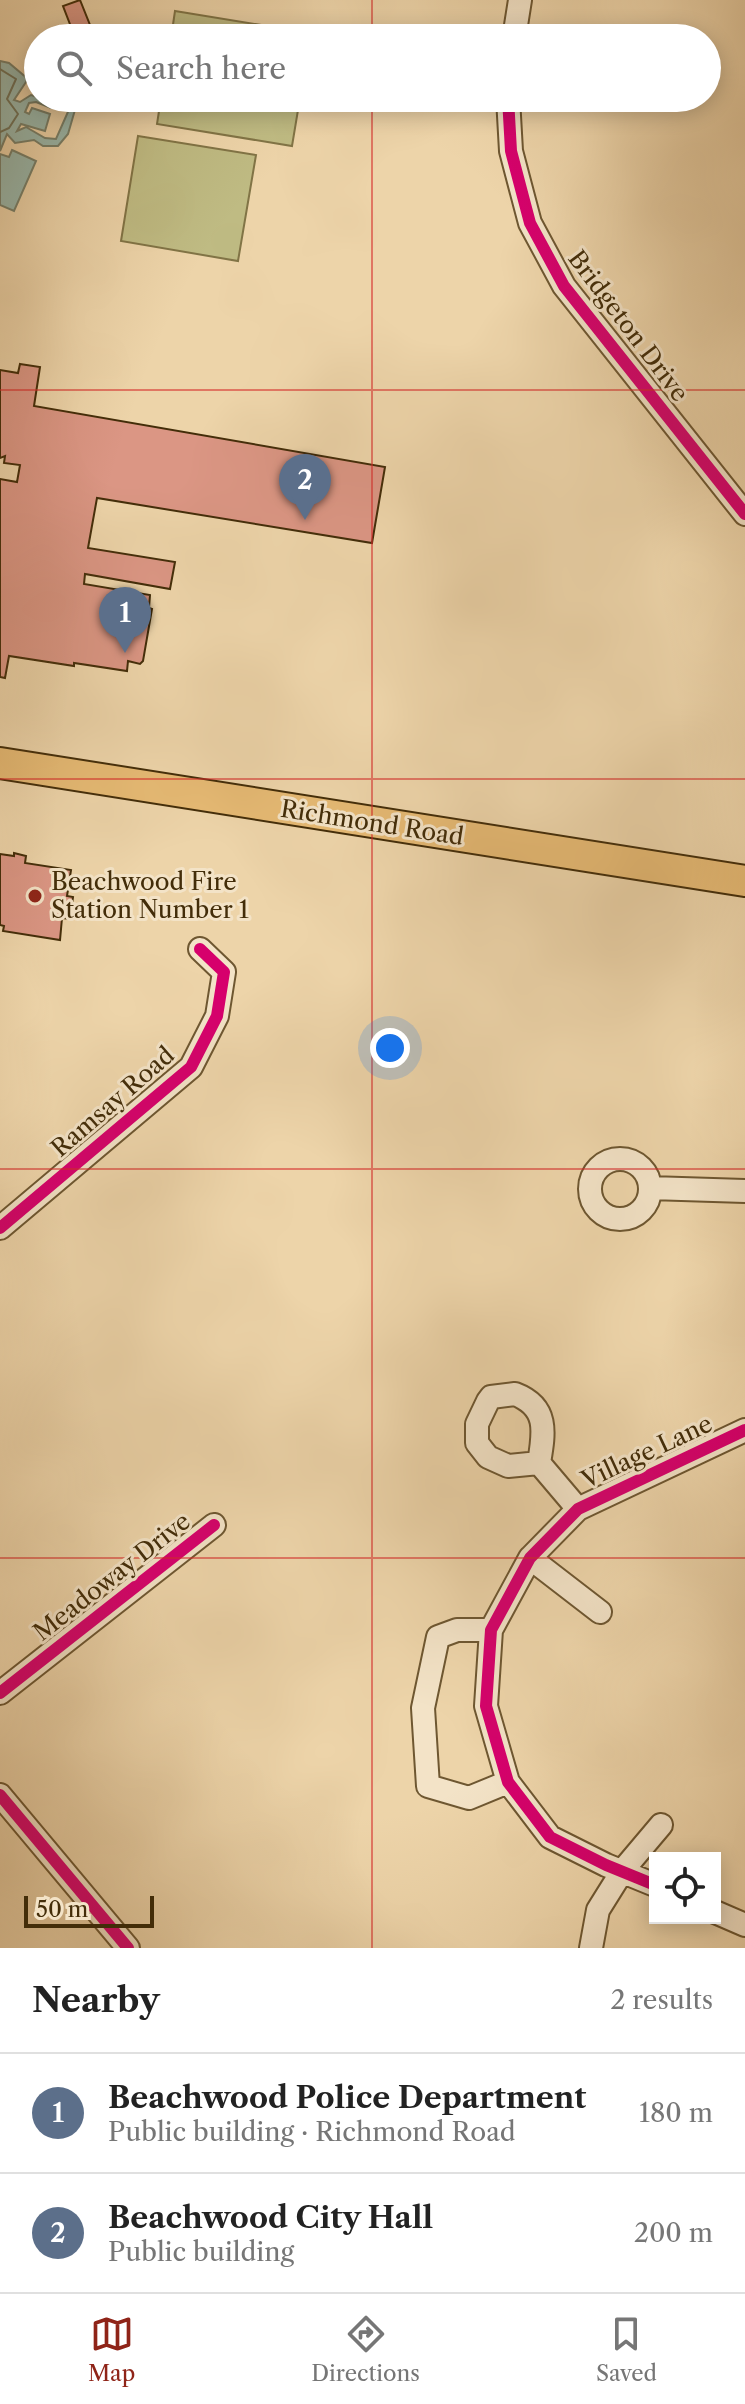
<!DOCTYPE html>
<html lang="en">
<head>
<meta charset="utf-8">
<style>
  :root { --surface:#fff; --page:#f2f2f2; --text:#222; --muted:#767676; --line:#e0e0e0; --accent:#8f2418 }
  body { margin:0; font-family:"Libre Caslon Text",serif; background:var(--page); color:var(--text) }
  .controls { position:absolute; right:24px; bottom:24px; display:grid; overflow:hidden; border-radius:0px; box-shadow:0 4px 20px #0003 }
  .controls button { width:72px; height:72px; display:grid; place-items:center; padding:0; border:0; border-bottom:2px solid var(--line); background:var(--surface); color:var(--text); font:40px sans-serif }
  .scale { position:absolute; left:24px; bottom:20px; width:130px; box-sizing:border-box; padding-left:8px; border:4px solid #432d09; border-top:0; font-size:22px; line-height:28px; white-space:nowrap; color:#432d09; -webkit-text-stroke:6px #f3e3c7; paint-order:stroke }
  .you { position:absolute; left:390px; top:1048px; width:28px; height:28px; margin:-20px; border:6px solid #fff; border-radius:50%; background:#1a73e8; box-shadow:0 0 0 12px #1a73e833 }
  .badge { display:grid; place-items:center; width:52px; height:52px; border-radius:50%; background:var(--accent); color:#fff; font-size:26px; font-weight:700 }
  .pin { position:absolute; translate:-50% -66px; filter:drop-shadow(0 2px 4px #0008) }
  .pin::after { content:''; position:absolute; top:42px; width:28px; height:24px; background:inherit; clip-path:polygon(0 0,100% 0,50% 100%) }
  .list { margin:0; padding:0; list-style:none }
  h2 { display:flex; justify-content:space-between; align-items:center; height:104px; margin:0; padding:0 32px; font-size:34px }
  h2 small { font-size:26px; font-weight:400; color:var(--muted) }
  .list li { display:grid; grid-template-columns:52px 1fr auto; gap:24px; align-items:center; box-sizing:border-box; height:120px; padding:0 32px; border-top:2px solid var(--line) }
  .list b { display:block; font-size:30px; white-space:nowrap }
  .list p { margin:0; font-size:26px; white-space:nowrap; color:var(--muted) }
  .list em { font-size:26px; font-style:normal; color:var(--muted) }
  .icon { flex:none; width:44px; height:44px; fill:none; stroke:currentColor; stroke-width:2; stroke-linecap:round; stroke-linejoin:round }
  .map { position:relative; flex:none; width:745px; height:1948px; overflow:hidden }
  .search { position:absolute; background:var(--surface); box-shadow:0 4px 20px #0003; left:24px; right:24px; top:24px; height:88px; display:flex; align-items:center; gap:20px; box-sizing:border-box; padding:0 28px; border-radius:44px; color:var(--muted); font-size:30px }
  .sheet { height:344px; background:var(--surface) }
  nav { display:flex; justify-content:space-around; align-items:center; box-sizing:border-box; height:112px; border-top:2px solid var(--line); background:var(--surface); font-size:22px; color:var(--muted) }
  nav a { display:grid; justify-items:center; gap:4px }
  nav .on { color:var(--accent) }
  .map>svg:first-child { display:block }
  .green { fill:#bfbb83; stroke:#817446; stroke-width:2 }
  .water { fill:#99b8ac; stroke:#77806b; stroke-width:2; fill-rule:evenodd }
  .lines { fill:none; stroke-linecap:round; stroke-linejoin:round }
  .shore { stroke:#6e725a; stroke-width:2 }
  .building { fill:#db9684; stroke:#432d09; stroke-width:2 }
  .minor-casing { stroke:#6e5731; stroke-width:26 }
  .major-casing { stroke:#432d09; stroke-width:34 }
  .minor { stroke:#f3e3c7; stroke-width:22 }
  .major { stroke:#e6ba74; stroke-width:30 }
  .cycleway-casing { stroke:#f3e3c7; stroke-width:17 }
  .cycleway { stroke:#d6006c; stroke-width:12 }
  .grid { fill:none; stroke:#d62828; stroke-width:2; stroke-opacity:0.55 }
  .poi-dot { fill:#8f2418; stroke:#f3e3c7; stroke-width:3 }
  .labels { text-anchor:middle; stroke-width:6; stroke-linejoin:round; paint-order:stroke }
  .street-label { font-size:24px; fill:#432d09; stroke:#f3e3c7 }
  .poi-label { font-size:24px; fill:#432d09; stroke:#f3e3c7; text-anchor:start }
</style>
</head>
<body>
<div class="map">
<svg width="745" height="1948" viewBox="0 0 745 1948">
  <rect width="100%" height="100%" fill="#edd4a9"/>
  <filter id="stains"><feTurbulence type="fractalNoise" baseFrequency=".0025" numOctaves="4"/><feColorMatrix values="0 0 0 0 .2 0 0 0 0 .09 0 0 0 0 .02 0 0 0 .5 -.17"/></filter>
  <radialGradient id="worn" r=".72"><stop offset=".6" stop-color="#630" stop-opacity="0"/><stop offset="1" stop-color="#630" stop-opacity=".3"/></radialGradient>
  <path class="green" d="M 175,11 L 310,33 L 309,38 L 171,38 Z
    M 161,98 L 300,98 L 292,146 L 157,124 Z
    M 138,136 L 256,155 L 238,261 L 121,241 Z"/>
  <path class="water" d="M 0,61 L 9,63 L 28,79 L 14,100 L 20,102 L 31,95 L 50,101 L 59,98 L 74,98 L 77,103 L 68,134 L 58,146 L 43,146 L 34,140 L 15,143 L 7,134 L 0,151 ZM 36,102 L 51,108 L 67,102 L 71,105 L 56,139 L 45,138 L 26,127 L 17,131 L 21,124 L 45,131 L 50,114 L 32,108 L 29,114 L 25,112 L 29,103 Z
    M 12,150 L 36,161 L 14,211 L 0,205 L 0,154 L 9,157 Z"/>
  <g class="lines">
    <path class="shore" d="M 0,69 L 16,79 L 7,99 L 18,114 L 9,128 L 0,132"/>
  </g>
  <path class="building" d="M 80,0 L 90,25 L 73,32 L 63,6 Z
    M 20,364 L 40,367 L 34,406 L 385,467 L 372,543 L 97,498 L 88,548 L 175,562 L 170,589 L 85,574 L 84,584 L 150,595 L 149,608 L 152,609 L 143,661 L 140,664 L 128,661 L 127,671 L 74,663 L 74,666 L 9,656 L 5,678 L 0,677 L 0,479 L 17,482 L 20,465 L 4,463 L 5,456 L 0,458 L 0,370 L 18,373 Z
    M 14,853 L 26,856 L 25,863 L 71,870 L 67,896 L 73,897 L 70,919 L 62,918 L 60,940 L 3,931 L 4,926 L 0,925 L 0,854 L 14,856 Z"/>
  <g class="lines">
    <g class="minor-casing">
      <path id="minor" d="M 514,38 L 520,0
        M 508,98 L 511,151 L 530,223 L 564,286 L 745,514
        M590 1189a30 30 0 1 1 60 0a30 30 0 1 1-60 0Z
        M 650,1188 L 745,1191
        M 0,1228 L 191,1067 L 217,1016 L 224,972 L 200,949
        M 515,1394 C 549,1407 544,1433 539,1463 L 508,1466 L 488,1457 L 477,1443 L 477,1424 L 488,1401 L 491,1397 Z
        M 539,1463 L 578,1509
        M 530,1558 L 600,1612
        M 491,1630 L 457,1630 L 438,1637 L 423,1708 L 428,1786 L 469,1798 L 508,1782
        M 0,1693 L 214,1525
        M 0,1795 L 128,1948
        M 655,1885 L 606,1865 L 550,1837 L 508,1782 L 486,1706 L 491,1630 L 530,1558 L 578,1509 L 745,1430
        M 715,1912 L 745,1925
        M 591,1948 L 598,1910 L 623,1870 L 661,1825"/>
    </g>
    <g class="major-casing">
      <path id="major" d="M 0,763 L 745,881"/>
    </g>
    <use href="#minor" class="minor"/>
    <use href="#major" class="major"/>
    <g class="cycleway-casing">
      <path id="cycleway" d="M 508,98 L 511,151 L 530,223 L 564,286 L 745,514
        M 0,1228 L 191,1067 L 217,1016 L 224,972 L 200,949
        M 0,1693 L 214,1525
        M 0,1795 L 128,1948
        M 655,1885 L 606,1865 L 550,1837 L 508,1782 L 486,1706 L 491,1630 L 530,1558 L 578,1509 L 745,1430"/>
    </g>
    <use href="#cycleway" class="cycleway"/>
  </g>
  <path class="grid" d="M 372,0 L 372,38M 372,98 L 372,1948M 0,390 L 745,390M 0,779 L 745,779M 0,1169 L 745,1169M 0,1558 L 745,1558"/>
  <circle class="poi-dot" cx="35" cy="896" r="8"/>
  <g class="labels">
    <g class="street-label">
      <text transform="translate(628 326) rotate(53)" y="8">Bridgeton Drive</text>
      <text transform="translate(372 823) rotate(9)" y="8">Richmond Road</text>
      <text transform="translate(113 1102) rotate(-41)" y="8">Ramsay Road</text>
      <text transform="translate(647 1452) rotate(-25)" y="8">Village Lane</text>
      <text transform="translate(112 1577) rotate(-38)" y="8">Meadoway Drive</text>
    </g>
    <g class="poi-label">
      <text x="51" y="890">Beachwood Fire<tspan x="51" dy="28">Station Number 1</tspan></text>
    </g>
  </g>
  <rect width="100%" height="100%" filter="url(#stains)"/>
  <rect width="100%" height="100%" fill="url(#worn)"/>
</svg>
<div class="controls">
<button><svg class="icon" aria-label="locate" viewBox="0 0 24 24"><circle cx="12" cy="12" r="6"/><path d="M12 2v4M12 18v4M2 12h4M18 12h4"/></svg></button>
</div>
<div class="scale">50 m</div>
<div class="you"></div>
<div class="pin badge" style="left:125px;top:653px;background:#5c6f8a">1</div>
<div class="pin badge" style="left:305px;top:520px;background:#5c6f8a">2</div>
<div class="search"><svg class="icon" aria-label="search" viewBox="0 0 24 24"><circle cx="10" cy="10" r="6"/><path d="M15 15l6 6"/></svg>Search here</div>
</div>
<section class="sheet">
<h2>Nearby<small>2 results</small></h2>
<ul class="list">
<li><span class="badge" style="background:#5c6f8a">1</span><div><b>Beachwood Police Department</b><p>Public building · Richmond Road</p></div><em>180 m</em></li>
<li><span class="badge" style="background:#5c6f8a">2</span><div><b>Beachwood City Hall</b><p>Public building</p></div><em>200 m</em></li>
</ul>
</section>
<nav>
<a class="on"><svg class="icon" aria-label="map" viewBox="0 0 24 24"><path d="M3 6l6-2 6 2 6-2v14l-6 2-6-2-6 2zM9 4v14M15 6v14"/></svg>Map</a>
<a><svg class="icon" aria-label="directions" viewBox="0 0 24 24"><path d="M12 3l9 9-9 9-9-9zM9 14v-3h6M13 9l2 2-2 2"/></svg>Directions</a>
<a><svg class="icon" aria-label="saved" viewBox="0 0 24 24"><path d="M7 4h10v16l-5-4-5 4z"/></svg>Saved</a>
</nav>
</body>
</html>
